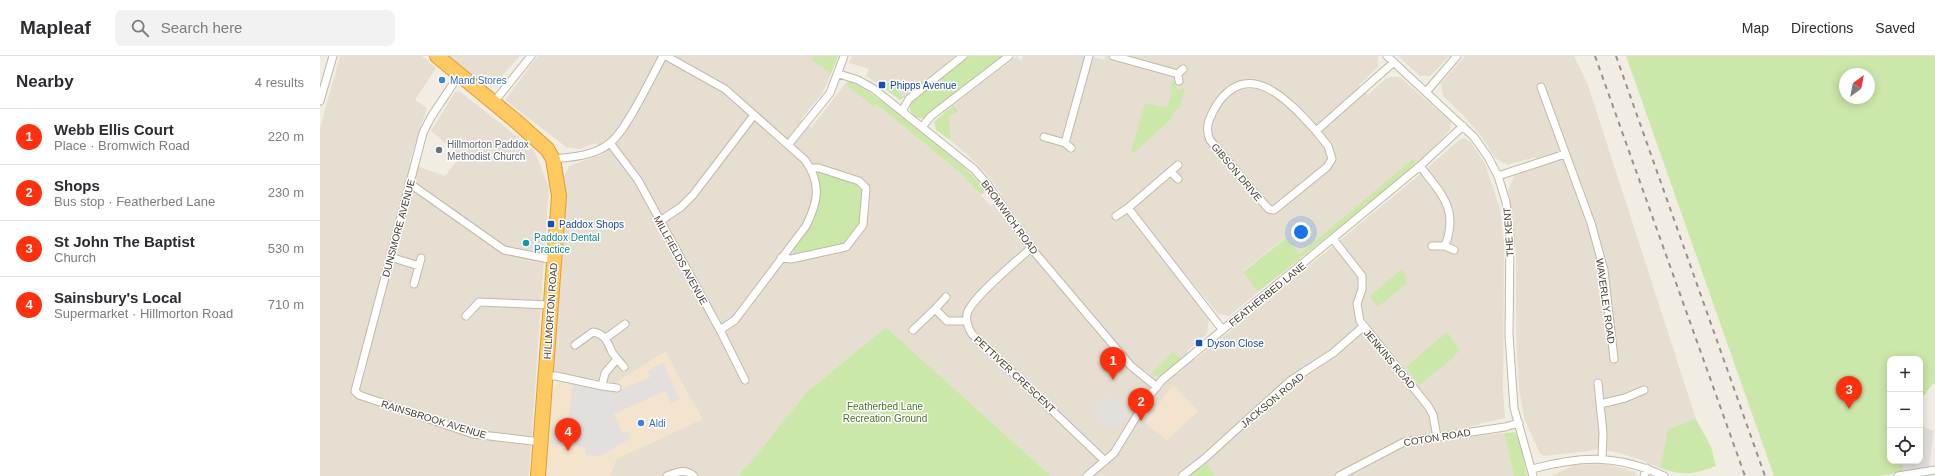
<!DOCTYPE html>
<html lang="en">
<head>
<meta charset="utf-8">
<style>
  :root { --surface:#fff; --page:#f2f2f3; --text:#2b2b33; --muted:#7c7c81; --line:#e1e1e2; --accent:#fd310f }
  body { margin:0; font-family:Arial,sans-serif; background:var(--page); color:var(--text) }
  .controls { position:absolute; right:12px; bottom:12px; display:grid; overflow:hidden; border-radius:8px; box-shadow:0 2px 10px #0003 }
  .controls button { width:36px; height:36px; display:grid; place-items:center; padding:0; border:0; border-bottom:1px solid var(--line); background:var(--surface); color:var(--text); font:20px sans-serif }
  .compass { position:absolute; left:1519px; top:12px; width:36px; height:36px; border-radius:50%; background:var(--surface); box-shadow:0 2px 10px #0003; rotate:32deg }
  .you { position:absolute; left:981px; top:176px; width:14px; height:14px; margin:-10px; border:3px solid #fff; border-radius:50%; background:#1a73e8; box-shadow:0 0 0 6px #1a73e833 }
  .badge { display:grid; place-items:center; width:26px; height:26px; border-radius:50%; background:var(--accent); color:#fff; font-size:13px; font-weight:700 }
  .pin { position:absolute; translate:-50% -33px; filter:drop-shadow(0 1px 2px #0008) }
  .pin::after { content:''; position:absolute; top:21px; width:14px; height:12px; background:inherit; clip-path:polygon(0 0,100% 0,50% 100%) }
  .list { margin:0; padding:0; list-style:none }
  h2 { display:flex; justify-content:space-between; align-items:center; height:52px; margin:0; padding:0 16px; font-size:17px }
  h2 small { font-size:13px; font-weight:400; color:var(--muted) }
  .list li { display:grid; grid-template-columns:26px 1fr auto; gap:12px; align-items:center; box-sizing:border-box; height:56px; padding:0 16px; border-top:1px solid var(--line) }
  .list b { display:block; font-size:15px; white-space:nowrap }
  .list p { margin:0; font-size:13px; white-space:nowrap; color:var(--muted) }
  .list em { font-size:13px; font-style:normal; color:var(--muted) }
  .icon { flex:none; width:22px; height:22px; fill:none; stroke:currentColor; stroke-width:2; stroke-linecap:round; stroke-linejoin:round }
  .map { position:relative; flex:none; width:1615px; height:420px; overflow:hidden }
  header { display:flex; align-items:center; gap:24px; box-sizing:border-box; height:56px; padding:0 20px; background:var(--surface); border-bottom:1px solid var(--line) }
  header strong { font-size:19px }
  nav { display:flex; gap:22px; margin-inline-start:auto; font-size:14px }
  .search { width:280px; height:36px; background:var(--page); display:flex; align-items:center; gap:10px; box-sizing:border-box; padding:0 14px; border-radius:8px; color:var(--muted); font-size:15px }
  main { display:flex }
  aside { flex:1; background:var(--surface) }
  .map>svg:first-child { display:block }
  .residential { fill:#e6dfd1 }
  .commercial { fill:#f5e4cd }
  .green { fill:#cce7aa; fill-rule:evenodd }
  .parking { fill:#e2dfdc }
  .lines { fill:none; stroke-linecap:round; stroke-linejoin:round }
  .street-casing { stroke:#c0b8a9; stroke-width:9 }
  .highway-casing { stroke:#df9d30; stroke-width:16 }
  .street { stroke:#fff; stroke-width:7 }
  .highway { stroke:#ffc961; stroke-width:14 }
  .rail { stroke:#939393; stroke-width:2; stroke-dasharray:5 5; stroke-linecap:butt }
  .shop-dot { fill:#3f7fe0; stroke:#fff; stroke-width:1.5 }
  .transit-dot { fill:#1a4fb4; stroke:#fff; stroke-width:1.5 }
  .worship-dot { fill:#6b7280; stroke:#fff; stroke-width:1.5 }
  .culture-dot { fill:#0f9aa8; stroke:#fff; stroke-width:1.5 }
  .labels { text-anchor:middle; stroke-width:3; stroke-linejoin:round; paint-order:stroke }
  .shop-label { font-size:10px; fill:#366cbe; stroke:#fff; text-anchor:start }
  .transit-label { font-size:10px; fill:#164399; stroke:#fff; text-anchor:start }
  .worship-label { font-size:10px; fill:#5b616d; stroke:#fff; text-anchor:start }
  .street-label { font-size:10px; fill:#433d33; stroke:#fff }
  .culture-label { font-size:10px; fill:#0d838f; stroke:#fff; text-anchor:start }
  .park-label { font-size:10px; fill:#457526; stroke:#fff }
</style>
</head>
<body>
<header>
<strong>Mapleaf</strong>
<div class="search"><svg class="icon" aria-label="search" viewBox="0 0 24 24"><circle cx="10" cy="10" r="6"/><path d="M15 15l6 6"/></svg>Search here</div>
<nav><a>Map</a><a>Directions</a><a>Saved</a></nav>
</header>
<main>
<aside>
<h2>Nearby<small>4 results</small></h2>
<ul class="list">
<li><span class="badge">1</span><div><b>Webb Ellis Court</b><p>Place · Bromwich Road</p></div><em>220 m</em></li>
<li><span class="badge">2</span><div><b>Shops</b><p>Bus stop · Featherbed Lane</p></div><em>230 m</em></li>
<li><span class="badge">3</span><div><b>St John The Baptist</b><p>Church</p></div><em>530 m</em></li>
<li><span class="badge">4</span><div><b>Sainsbury's Local</b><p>Supermarket · Hillmorton Road</p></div><em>710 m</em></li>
</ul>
</aside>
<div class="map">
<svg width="1615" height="420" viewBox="0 0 1615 420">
  <rect width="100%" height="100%" fill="#f2ede3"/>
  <path class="residential" d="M 20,0 L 102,0 L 116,12 L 95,44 L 107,52 L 89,107 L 125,120 L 141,100 L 111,75 L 135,36 L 139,35 L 214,94 L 229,131 L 209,420 L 0,420 L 0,72 Z
    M 130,0 L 200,0 L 172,31 L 160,25 Z
    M 218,0 L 493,0 L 491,3 L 511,18 L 502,38 L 481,63 L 491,72 L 525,28 L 554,50 L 556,48 L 638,115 L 671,150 L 682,139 L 670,122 L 648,99 L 631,85 L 629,61 L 637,55 L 633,49 L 697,0 L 701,5 L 703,0 L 770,0 L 784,4 L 785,0 L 1058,0 L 1058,11 L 1039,29 L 1048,39 L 1064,24 L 1071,21 L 1080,21 L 1131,66 L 1130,74 L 1097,109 L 1093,104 L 978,198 L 965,182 L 923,215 L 938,236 L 909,260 L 898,258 L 856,207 L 850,213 L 889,263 L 887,278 L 867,295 L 875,304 L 1098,120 L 1139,84 L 1144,82 L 1150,85 L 1165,108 L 1180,153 L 1184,188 L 1183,335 L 1185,362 L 1147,371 L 1148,381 L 1184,377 L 1194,420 L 731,420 L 566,271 L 487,336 L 429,408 L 421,415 L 420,420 L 290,420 L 296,403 L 382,363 L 345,296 L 296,327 L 231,316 L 241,221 L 244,122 L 249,110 L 283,98 L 276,87 L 259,93 L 246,91 L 185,44 Z
    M 532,0 L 635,0 L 586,40 L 583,40 L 575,31 L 566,25 L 561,30 L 546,20 L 549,13 L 529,7 Z
    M 1078,0 L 1130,0 L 1110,20 L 1100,20 Z
    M 1145,0 L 1254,0 L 1268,29 L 1376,363 L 1348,373 L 1340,412 L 1316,402 L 1291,395 L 1276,393 L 1269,395 L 1225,400 L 1220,398 L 1204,362 L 1199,333 L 1196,271 L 1196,195 L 1188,134 L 1195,119 L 1219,110 L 1215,101 L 1187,109 L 1175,102 L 1164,84 L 1145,61 L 1123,40 L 1121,27 Z
    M 1285,408 L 1306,413 L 1316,417 L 1318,420 L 1232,420 L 1253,409 Z"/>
  <path class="commercial" d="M 345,296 L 382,363 L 296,403 L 290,420 L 225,420 L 232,332 L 239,326 L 297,335 L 296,327 Z
    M 853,329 L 878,355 L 847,384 L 825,367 Z"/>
  <path class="green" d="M 493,0 L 518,0 L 511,18 L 491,3 Z
    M 649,0 L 685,0 L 604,63 L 596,61 L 590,55 L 590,46 Z
    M 1306,0 L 1615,0 L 1615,329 L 1613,327 L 1600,345 L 1600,303 L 1570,303 L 1570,405 L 1583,405 L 1583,416 L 1560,420 L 1454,420 ZM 1525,18 L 1549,18 L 1549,42 L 1525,42 Z
    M 530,25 C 553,37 573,54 593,69 C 619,90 646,109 666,135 L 661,139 L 638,115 L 556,48 L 554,51 L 525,28 Z
    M 566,25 L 575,31 L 583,40 L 586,40 L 580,44 L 561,30 Z
    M 852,26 L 855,27 L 858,34 L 865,32 L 860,52 L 855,55 L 850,64 L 814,97 L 811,95 L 825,47 L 847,52 L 852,34 L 850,33 Z
    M 633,49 L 638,55 L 629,61 L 631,85 L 616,74 L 614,66 Z
    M 1093,103 L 1097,109 L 938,236 L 923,216 L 966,182 L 979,198 Z
    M 498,115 L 539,127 L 544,133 L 540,168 L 524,188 L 478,199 L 474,197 L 473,193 L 497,155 L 499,144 Z
    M 1083,212 L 1087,227 L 1058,251 L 1050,240 Z
    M 566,271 L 731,420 L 420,420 L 421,415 L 429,408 L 487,336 Z
    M 1127,276 L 1140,294 L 1133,302 L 1099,329 L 1086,311 Z
    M 853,296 L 861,303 C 852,311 843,325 831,318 Z
    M 1376,363 L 1391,391 L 1396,410 C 1370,419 1366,420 1340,412 L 1348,373 Z
    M 1195,376 L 1201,389 L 1207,420 L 1194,420 L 1184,377 Z
    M 886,407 L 895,420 L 868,420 Z"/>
  <path class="parking" d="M 343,307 L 360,343 L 351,347 L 345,335 L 294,358 L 302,377 L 307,375 L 311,382 L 281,400 L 266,399 L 266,391 L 230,388 L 231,374 L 247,375 L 253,329 L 298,335 L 330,321 L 327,315 Z
    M 790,337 L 809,355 L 798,372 L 793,369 L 787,374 L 770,356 Z
    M 1600,369 L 1614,375 L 1609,411 L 1583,416 L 1583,405 L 1600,405 Z"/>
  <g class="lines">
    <g class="street-casing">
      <path id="street" d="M 346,0 L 405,33 L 485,104 C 502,128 498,146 486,170 L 415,264 L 400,274
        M 793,0 L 858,18
        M 1067,0 L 1154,81 L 1168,101 L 1178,120 L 1186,146 L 1190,182 L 1189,279 L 1194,352 L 1213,420
        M 519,18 L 538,24 L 554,33 L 654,113 L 668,129 L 711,192 L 811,310 L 837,331
        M 139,19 L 111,61 L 103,77 L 35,335 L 39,339 L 153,378 L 221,386
        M 859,25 L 858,18 L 863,13
        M 1221,31 L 1271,167 L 1284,214 L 1294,303
        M 1107,35 L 1137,0
        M 0,45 L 13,0
        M 174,46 L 211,0
        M 582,55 L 589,43 L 643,0
        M 602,71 L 611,60 L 689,0
        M 996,75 C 969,45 928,0 896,50 C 890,61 884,71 890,84 L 945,149 L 949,153 L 954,154 L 1007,111 L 1012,103 L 1008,90 L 996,75 L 1074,6
        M 724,81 L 745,87 L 751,92
        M 290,87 L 318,124 L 400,274 L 425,324
        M 745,87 L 769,0
        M 468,89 L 510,37 L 524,0
        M 233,103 C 253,101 274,100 290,87 C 306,75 332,20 343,0
        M 858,109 L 808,152 L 902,273
        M 1100,110 C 1122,139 1139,153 1125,190
        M 851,116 L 858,123
        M 1178,120 L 1245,98
        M 89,127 L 184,194 L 234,204
        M 796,160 L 808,152
        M 340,165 L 361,151 L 373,139 L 434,59
        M 1013,183 L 1042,220 L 1042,233 L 1037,248 L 1040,265 L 1108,350 L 1113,359 L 1117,381
        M 1112,190 L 1125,190 L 1134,194
        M 711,192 C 698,204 650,243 647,258 C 646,265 648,272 652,278 L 785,405
        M 70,201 L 99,210
        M 461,202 L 471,203 L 526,191 L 543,169 L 546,132 L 539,125 L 499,112 L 491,112
        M 94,228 L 101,202
        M 626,241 L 615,253 L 627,265 L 647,265
        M 146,260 L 159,246 L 231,249
        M 593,274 L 615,253
        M 286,282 L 305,268
        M 255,289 L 273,276 C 285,278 287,285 292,296 C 295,301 300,306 304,311
        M 226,320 L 236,320 L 282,330 L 285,317 L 297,303
        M 1278,327 L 1283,377 L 1282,403
        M 282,330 L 297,332
        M 1280,348 L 1305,342 L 1324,334
        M 1212,413 C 1261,400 1297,398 1344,420
        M 347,420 C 357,416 365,412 374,420
        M 767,420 L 794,397 L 829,340 L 842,324 L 1100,110 L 1143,70
        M 862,420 L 884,403 L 970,325 L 1013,297 L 1044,270
        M 1019,420 L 1084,386 L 1185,371 L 1199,367
        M 1324,420 L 1327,412
        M 1578,420 L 1615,414"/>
    </g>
    <g class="highway-casing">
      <path id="highway" d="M 117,0 L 197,66 L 227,93 L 233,103 L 239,140 L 218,420"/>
    </g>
    <use href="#street" class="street"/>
    <use href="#highway" class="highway"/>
    <path class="rail" d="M 1275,0 L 1425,420
      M 1296,0 L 1445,420"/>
  </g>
  <g class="shop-dot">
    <circle cx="122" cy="24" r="4"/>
    <circle cx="321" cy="367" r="4"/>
  </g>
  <g class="transit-dot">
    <rect x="558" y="25" width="8" height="8" rx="2"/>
    <rect x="227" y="164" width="8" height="8" rx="2"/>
    <rect x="875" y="283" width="8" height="8" rx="2"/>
  </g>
  <circle class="worship-dot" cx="119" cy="94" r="4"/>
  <circle class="culture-dot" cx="206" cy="187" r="4"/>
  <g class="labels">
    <g class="shop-label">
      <text x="130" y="28">Mand Stores</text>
      <text x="329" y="371">Aldi</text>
    </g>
    <g class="transit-label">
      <text x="570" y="33">Phipps Avenue</text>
      <text x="239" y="172">Paddox Shops</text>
      <text x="887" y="291">Dyson Close</text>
    </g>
    <g class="worship-label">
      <text x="127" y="92">Hillmorton Paddox<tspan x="127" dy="12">Methodist Church</tspan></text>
    </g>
    <g class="street-label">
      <text transform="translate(917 116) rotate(50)" y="4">GIBSON DRIVE</text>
      <text transform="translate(690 161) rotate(54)" y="4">BROMWICH ROAD</text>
      <text transform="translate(78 172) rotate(-75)" y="4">DUNSMORE AVENUE</text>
      <text transform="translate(1188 176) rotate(-94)" y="4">THE KENT</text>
      <text transform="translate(361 204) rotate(61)" y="4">MILLFIELDS AVENUE</text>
      <text transform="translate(947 238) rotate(-39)" y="4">FEATHERBED LANE</text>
      <text transform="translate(1286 245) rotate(82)" y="4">WAVERLEY ROAD</text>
      <text transform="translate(230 255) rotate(-86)" y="4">HILLMORTON ROAD</text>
      <text transform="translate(1070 303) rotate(50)" y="4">JENKINS ROAD</text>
      <text transform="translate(695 318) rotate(43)" y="4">PETTIVER CRESCENT</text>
      <text transform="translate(952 344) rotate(-40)" y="4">JACKSON ROAD</text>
      <text transform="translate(114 363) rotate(17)" y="4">RAINSBROOK AVENUE</text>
      <text transform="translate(1117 381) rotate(-9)" y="4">COTON ROAD</text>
    </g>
    <g class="culture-label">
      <text x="214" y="185">Paddox Dental<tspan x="214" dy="12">Practice</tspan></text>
    </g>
    <g class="park-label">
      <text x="565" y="354">Featherbed Lane<tspan x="565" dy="12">Recreation Ground</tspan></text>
    </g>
  </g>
</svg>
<div class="controls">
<button>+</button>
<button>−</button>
<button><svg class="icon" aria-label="locate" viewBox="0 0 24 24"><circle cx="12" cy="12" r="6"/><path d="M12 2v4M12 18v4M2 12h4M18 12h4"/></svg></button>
</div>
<svg class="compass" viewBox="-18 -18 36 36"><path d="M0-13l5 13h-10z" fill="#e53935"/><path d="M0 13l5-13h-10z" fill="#7c7c81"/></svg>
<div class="you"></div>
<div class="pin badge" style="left:793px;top:324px">1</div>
<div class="pin badge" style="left:821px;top:365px">2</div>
<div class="pin badge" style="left:1529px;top:353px">3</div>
<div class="pin badge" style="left:248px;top:395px">4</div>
</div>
</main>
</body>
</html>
